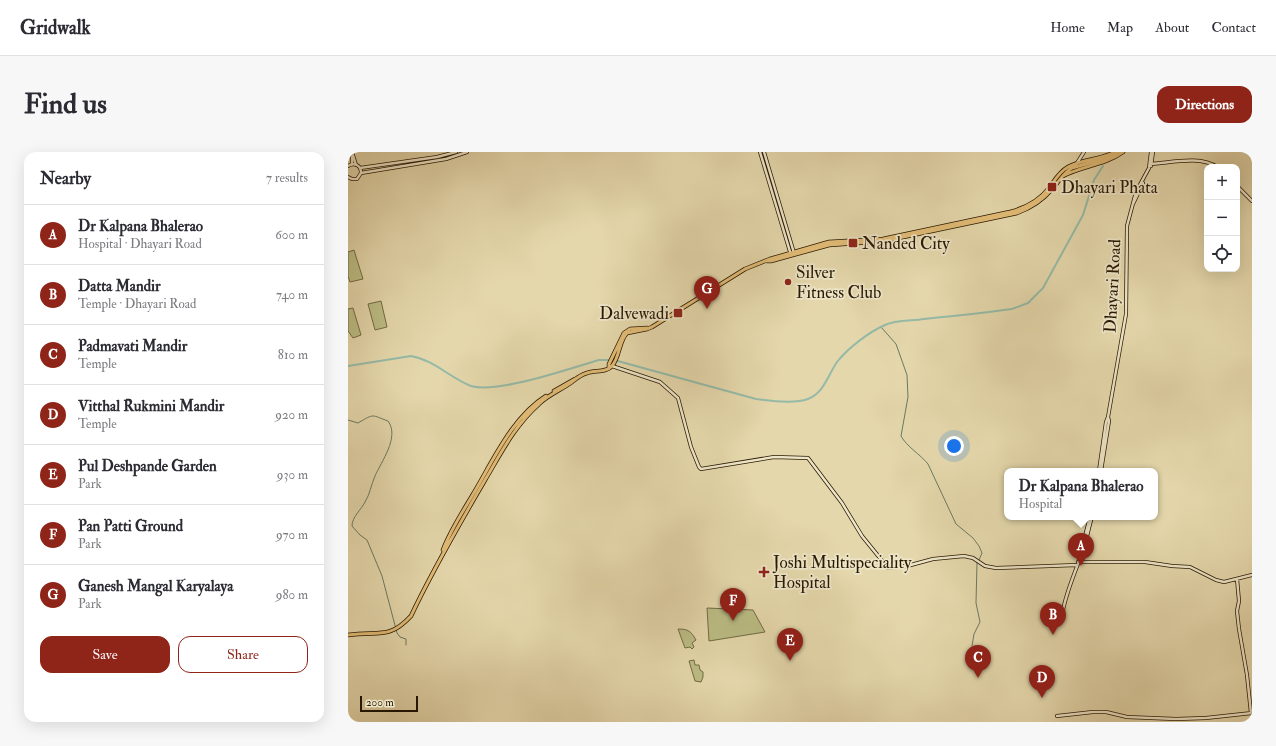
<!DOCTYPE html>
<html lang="en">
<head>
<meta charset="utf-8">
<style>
  :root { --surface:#fff; --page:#f7f7f7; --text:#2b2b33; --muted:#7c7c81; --line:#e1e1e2; --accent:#8f2418 }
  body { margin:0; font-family:"IM FELL Double Pica",serif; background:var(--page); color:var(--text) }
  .controls { position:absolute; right:12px; top:12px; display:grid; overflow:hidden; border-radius:8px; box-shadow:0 4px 16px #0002 }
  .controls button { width:36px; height:36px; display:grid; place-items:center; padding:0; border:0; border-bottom:1px solid var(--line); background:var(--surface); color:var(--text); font:20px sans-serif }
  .scale { position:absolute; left:12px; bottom:10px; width:58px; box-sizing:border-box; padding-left:4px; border:2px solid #281801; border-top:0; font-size:11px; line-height:14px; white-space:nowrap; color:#281801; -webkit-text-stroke:3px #ede5c8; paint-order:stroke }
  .you { position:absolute; left:606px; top:294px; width:14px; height:14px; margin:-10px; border:3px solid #fff; border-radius:50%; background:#1a73e8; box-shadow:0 0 0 6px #1a73e833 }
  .badge { display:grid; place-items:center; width:26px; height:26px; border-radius:50%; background:var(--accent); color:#fff; font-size:13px; font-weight:700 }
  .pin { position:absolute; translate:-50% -33px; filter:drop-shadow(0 1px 2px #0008) }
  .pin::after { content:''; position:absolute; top:21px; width:14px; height:12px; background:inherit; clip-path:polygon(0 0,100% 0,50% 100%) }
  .popup { position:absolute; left:656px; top:316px; width:154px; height:52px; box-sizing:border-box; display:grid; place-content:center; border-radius:8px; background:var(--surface); filter:drop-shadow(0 1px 3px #0005); font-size:13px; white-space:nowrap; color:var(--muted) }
  .popup b { font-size:15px; color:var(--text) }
  .popup::after { content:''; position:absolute; left:50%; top:100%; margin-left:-8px; border:8px solid transparent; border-top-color:var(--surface) }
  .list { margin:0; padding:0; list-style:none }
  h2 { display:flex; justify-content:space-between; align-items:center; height:52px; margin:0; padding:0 16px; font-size:17px }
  h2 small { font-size:13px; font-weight:400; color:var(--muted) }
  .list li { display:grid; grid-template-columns:26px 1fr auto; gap:12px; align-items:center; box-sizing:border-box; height:60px; padding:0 16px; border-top:1px solid var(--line) }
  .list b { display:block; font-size:15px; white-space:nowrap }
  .list p { margin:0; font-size:13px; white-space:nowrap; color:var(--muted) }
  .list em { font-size:13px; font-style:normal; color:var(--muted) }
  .actions { display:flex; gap:8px; padding:12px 16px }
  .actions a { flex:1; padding:9px 0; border:1px solid var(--accent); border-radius:12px; text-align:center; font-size:14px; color:var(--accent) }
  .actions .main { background:var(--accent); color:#fff }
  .icon { flex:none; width:22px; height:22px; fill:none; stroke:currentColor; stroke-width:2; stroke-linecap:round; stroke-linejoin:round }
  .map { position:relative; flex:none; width:904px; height:570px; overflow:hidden; border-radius:12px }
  header { display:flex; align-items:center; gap:24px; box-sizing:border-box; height:56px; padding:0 20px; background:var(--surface); border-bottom:1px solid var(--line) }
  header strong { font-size:19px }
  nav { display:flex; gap:22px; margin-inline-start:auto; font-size:14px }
  .intro { display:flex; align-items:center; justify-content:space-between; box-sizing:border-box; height:96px; padding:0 24px }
  h1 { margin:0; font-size:28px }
  .button { padding:10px 18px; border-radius:12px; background:var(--accent); color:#fff; font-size:14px; font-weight:700 }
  main { display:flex; gap:24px; padding:0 24px }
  aside { flex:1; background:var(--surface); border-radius:12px; box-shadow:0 4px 16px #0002 }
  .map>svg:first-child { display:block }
  .green { fill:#bbbc84; stroke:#726a42 }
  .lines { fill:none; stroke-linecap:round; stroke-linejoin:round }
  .stream { stroke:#697965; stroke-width:1 }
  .canal { stroke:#95baa7; stroke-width:2 }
  .secondary-casing { stroke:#281801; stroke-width:4 }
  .primary-casing { stroke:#281801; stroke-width:4.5 }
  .secondary { stroke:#ede5c8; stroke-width:2.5 }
  .primary { stroke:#e2bc76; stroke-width:3 }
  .poi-dot { fill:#8f2418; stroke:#ede5c8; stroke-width:1.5 }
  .labels { text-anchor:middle; stroke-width:3.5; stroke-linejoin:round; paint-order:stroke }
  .poi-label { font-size:17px; fill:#281801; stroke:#ede5c8; text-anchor:start }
  .street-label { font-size:17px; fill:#281801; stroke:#ede5c8 }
</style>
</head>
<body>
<header>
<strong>Gridwalk</strong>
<nav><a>Home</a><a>Map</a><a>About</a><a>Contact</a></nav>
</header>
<div class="intro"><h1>Find us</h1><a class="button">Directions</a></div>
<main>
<aside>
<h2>Nearby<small>7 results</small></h2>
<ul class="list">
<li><span class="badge">A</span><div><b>Dr Kalpana Bhalerao</b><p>Hospital · Dhayari Road</p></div><em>600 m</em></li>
<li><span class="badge">B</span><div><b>Datta Mandir</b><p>Temple · Dhayari Road</p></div><em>740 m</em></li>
<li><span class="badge">C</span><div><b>Padmavati Mandir</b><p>Temple</p></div><em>810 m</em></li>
<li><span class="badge">D</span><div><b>Vitthal Rukmini Mandir</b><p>Temple</p></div><em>920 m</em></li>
<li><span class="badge">E</span><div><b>Pul Deshpande Garden</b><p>Park</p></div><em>930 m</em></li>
<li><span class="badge">F</span><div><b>Pan Patti Ground</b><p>Park</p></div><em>970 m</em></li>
<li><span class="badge">G</span><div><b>Ganesh Mangal Karyalaya</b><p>Park</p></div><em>980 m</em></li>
</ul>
<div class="actions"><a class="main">Save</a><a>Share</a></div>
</aside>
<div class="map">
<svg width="904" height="570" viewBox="0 0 904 570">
  <rect width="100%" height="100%" fill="#e4d7ab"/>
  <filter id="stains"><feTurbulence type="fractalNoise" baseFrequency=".005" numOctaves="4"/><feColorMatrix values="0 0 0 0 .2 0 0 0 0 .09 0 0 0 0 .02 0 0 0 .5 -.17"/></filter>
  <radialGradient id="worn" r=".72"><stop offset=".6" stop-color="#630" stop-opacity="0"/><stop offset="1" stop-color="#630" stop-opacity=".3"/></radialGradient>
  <path class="green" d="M 6,98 L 15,127 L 2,130 L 0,124 L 0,100 Z
    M 33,149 L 39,175 L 27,178 L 20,152 Z
    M 5,156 L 13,183 L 5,186 L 0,179 L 0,157 Z
    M 359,456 L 405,458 L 417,480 L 361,489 Z
    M 330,477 C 340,477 343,479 348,488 L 344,491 L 346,495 L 344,497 L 342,495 L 337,496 Z
    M 346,508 L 347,513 L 351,513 L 352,518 L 355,520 L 355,525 L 353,530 L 347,529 L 341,509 Z"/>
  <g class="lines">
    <path class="stream" d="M 533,175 L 548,192 L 559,223 L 560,245 L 553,284 C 559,295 572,302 580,312 L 608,372 L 625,386 L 631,394 L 634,401 L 631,408
      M 0,268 L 10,271 C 27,261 23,263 40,269 C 52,285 33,310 27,324 C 23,333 22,342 17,350 C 13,358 4,365 4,374 L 12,383 L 19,388 L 34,424 L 49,481 L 52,485 L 58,487 L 58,493
      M 624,494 L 626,482 L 632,470 L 628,451 L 629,411"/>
    <path class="canal" d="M 0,214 L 63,204 C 86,208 102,226 123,234 C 149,242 223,216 251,208 L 266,208 L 408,247 C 422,249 446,252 460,247 C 476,241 480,223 489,210 C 500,196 521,180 537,173 C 548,168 564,169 576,167 C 606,164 635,161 664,157 L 680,151 L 695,136 L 735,63 L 746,28 L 755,14"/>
    <g class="secondary-casing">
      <path id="secondary" d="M 4,0 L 8,13
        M 412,0 L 443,103
        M 416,0 L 446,101
        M 729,11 L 736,0
        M 4,12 L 4,3
        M 802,12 C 822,11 852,3 869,15
        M 0,14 C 6,10 13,13 13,21 L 9,27 L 4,27 L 0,25
        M 803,14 L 805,0
        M 12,16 L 89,5 L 108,0
        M 13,21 L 98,7 L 119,0
        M 889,34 L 904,49
        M 785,52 L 795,31
        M 264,214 L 312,230 L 330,246 L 343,295 L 351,315 L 353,317 L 426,305 L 460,306 L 494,351 L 514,384 L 540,416 L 559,414 L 585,407 L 616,404 L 625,406 L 637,414 L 648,416 L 729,413
        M 751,319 L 758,270 L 760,265 L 778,162 L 779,74 L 788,40 L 801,16 L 803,0
        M 753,319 L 761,269 L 760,265
        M 731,407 L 742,365
        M 730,410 L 797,410 L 824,414 L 842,415 L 868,428 L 876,430 L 904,423
        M 889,427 L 891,449 L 889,459 L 891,477 L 899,523 L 903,561
        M 713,469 C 716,447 725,425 733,404 C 738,392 740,378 744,365
        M 709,564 L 745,560 L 758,560 L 779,565 L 828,567 L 858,566 L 904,561"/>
    </g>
    <g class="primary-casing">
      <path id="primary" d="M 715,24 C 734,14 757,13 775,0
        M 419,109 L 423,109 L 481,93 L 536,89 L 669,61 C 682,56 695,48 704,37 C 711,30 715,21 724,16 L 759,6 L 771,0
        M 261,216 L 261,212 L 276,181 L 282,177 L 299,176
        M 206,239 L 227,227
        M 95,398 C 102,379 114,361 124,344 C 144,311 164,265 198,244
        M 0,483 C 29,478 40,489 63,464 C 85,417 111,373 137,328 C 153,301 167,273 191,252 C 200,243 213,238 224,230 C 229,226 232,223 239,221 C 247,218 258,221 264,214 C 272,205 271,188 279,181 L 299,177 L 304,175 L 397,117 L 422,107 L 481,90 L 535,87 L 662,60 C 677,56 692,48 701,36 C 707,28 711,20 720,15 C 734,7 752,8 767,0"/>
    </g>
    <use href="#secondary" class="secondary"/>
    <use href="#primary" class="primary"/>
  </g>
  <g class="poi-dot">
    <rect x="699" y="30" width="10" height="10" rx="2"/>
    <rect x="500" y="86" width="10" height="10" rx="2"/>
    <circle cx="440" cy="130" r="4"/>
    <rect x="325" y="156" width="10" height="10" rx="2"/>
    <path d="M414 414h4v4h4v4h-4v4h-4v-4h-4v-4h4z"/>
  </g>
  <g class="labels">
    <g class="poi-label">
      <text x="713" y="41">Dhayari Phata</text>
      <text x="514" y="97">Nanded City</text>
      <text x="448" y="126">Silver<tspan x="448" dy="20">Fitness Club</tspan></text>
      <text x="321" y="167" text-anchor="end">Dalvewadi</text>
      <text x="425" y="416">Joshi Multispeciality<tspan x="425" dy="20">Hospital</tspan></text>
    </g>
    <g class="street-label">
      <text transform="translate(764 134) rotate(-87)" y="6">Dhayari Road</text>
    </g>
  </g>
  <rect width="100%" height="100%" filter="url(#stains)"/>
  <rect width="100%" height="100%" fill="url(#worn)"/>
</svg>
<div class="controls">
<button>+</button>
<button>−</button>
<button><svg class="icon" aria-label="locate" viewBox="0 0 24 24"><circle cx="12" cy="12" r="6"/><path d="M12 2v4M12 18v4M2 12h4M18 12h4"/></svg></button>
</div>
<div class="scale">200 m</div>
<div class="you"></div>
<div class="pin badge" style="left:733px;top:414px">A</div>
<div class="popup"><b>Dr Kalpana Bhalerao</b>Hospital</div>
<div class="pin badge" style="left:705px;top:483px">B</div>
<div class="pin badge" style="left:630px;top:526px">C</div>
<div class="pin badge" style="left:694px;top:546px">D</div>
<div class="pin badge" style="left:442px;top:509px">E</div>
<div class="pin badge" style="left:385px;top:469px">F</div>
<div class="pin badge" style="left:359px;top:157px">G</div>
</div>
</main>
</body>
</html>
